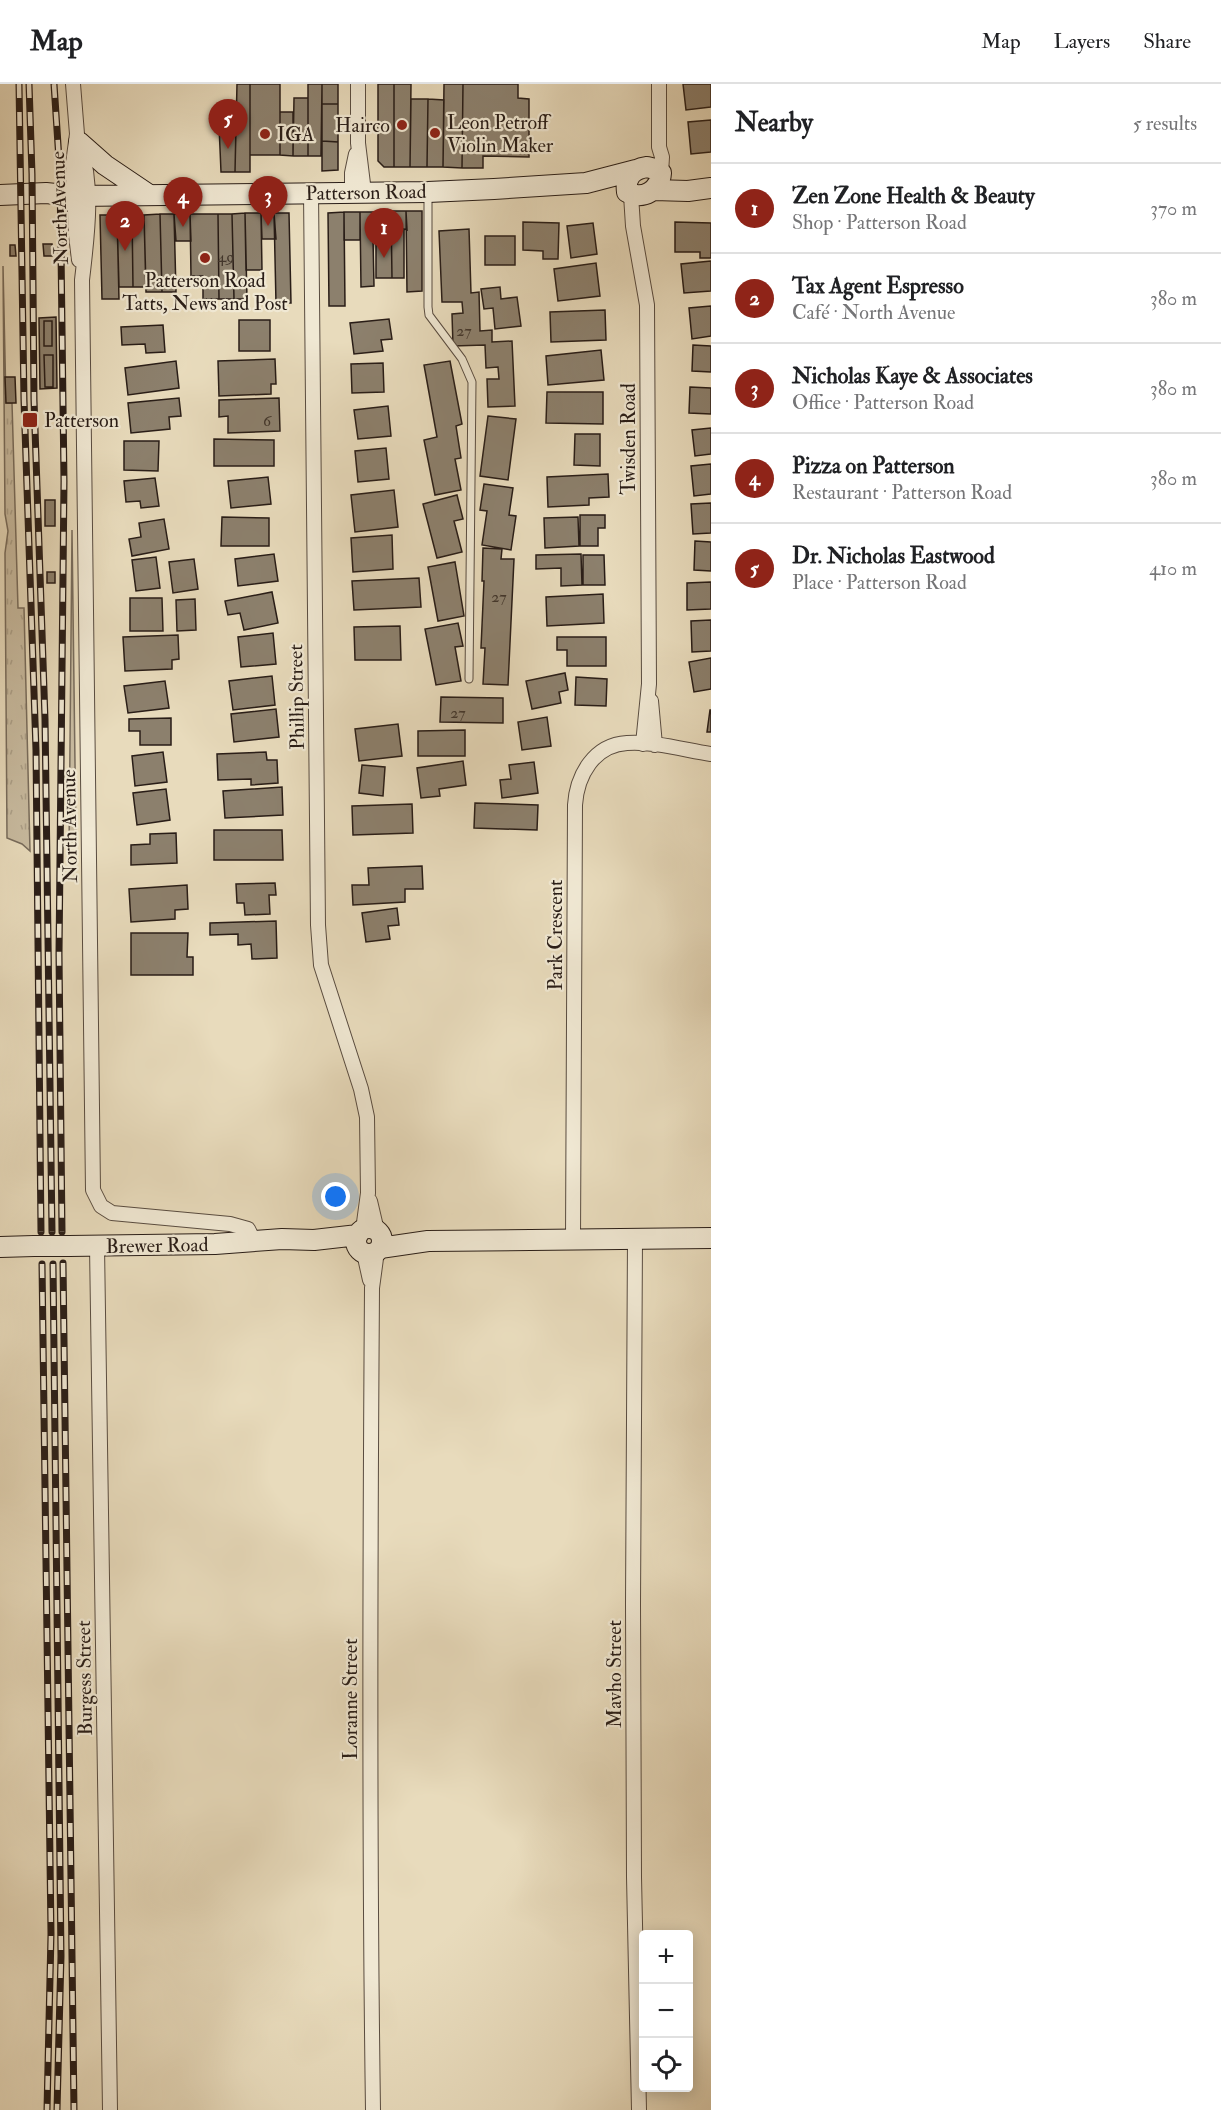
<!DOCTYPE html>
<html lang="en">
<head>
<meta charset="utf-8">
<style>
  :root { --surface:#fff; --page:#f2f2f2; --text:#202124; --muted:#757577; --line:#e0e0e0; --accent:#8f2418 }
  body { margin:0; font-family:"IM FELL Double Pica",serif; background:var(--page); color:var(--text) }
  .controls { position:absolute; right:18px; bottom:18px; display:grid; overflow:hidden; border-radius:6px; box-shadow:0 3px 15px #0003 }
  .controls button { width:54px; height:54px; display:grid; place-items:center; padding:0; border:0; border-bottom:2px solid var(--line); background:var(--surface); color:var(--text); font:30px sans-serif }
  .you { position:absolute; left:336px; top:1113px; width:21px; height:21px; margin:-15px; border:4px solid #fff; border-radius:50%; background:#1a73e8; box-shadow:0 0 0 9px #1a73e833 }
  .badge { display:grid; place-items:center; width:39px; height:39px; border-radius:50%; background:var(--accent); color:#fff; font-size:20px; font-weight:700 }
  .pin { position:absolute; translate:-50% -50px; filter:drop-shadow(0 2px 3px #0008) }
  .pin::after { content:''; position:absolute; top:32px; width:21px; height:18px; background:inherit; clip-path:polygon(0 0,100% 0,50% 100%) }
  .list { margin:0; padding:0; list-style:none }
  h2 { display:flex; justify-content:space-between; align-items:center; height:78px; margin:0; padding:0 24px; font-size:26px }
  h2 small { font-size:20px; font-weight:400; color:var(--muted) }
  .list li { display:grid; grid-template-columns:39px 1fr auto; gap:18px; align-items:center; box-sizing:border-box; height:90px; padding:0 24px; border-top:2px solid var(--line) }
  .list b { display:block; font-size:22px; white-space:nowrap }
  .list p { margin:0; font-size:20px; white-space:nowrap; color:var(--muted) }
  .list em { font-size:20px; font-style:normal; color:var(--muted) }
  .icon { flex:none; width:33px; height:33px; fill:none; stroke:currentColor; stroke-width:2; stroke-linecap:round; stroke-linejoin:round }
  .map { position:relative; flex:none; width:711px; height:2026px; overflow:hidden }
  header { display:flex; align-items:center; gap:36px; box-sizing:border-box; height:84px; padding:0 30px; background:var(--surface); border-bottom:2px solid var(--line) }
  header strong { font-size:28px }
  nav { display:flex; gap:33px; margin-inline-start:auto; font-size:21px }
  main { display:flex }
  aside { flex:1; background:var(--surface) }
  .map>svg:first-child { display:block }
  .grass { fill:url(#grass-tufts); stroke:#786c5c; stroke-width:1.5 }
  .building { fill:#8c806d; stroke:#291d17; stroke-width:1.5; fill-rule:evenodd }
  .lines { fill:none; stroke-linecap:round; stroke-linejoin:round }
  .lane-casing { stroke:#594c40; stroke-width:9 }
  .street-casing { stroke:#594c40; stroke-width:16 }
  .secondary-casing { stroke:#291d17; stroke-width:22 }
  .lane { stroke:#f0e8d3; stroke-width:7 }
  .street { stroke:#f0e8d3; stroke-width:14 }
  .secondary { stroke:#f0e8d3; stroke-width:20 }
  .rail-casing { stroke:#291d17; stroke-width:7 }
  .rail { stroke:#f0e8d3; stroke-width:4.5; stroke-dasharray:14; stroke-linecap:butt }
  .secondary-bridge-casing { stroke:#291d17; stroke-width:22; stroke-linecap:butt }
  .secondary-bridge { stroke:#f0e8d3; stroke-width:20 }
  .poi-dot { fill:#8f2418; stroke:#f0e8d3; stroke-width:2 }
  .labels { text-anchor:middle; stroke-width:4.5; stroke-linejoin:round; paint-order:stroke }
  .number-label { font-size:16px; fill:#42362c }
  .poi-label { font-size:20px; fill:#291d17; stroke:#f0e8d3; text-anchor:start }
  .street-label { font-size:20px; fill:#291d17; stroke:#f0e8d3 }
</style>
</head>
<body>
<header>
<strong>Map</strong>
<nav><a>Map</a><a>Layers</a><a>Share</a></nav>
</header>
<main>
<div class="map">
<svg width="711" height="2026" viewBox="0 0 711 2026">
  <defs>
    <pattern id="grass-tufts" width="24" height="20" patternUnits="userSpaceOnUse" patternTransform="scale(1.5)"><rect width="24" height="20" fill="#c8bba0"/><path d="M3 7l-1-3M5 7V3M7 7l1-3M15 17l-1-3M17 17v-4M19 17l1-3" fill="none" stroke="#aca089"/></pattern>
  </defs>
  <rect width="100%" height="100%" fill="#e8dbbc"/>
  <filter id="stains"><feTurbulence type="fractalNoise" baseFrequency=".00333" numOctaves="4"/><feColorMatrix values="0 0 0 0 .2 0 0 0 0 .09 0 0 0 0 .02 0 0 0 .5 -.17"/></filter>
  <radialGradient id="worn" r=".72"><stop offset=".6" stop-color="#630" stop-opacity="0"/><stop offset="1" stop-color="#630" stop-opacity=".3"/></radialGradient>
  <path class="grass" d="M 3,182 L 6,319 L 12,319 L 18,524 L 24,524 L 30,767 L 22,760 L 7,754 L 5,469 L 8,447 L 5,430 Z
    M 72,446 L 76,758 L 69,768 Z"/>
  <path class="building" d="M 237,0 L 250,0 L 250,88 L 235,88 Z
    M 250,0 L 280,0 L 280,71 L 250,71 Z
    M 308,0 L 322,0 L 321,72 L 308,72 Z
    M 322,0 L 338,0 L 338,20 L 322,20 Z
    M 378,0 L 394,0 L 394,83 L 384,83 L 378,77 Z
    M 394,0 L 411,0 L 410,83 L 394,83 Z
    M 444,0 L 463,0 L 462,84 L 443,83 Z
    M 463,0 L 518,0 L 518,14 L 529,15 L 529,73 L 483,72 L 483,84 L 462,84 Z
    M 683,0 L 711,0 L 711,23 L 686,26 Z
    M 294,14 L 308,14 L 308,72 L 293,72 Z
    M 411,15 L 428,15 L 427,83 L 410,83 Z
    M 428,15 L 444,16 L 443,83 L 427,83 Z
    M 322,20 L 338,20 L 338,58 L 322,57 Z
    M 280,28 L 293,28 L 293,72 L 280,71 Z
    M 711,36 L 711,68 L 691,70 L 688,38 Z
    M 219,41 L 236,41 L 235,88 L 221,88 Z
    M 322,57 L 338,58 L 338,86 L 322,87 Z
    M 391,127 L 406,127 L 407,146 L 404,145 L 404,194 L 392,194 Z
    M 391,127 L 392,194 L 376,194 L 376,128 Z
    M 406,127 L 422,127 L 422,207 L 407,208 Z
    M 344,128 L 345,222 L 329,222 L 328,129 Z
    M 344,128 L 360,128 L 360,156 L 344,156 Z
    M 360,128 L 376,128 L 376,154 L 373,154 L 374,202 L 361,203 Z
    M 245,129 L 261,129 L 262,186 L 246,186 Z
    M 245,129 L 247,215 L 234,215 L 232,130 Z
    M 261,129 L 274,129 L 276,155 L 262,155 Z
    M 274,129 L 289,129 L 291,219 L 276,219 Z
    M 160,130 L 174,130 L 176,208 L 162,208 Z
    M 160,130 L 162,208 L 146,208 L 144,131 Z
    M 174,130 L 190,130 L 191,157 L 176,157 Z
    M 190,130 L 218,130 L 219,215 L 203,215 L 203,192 L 191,192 Z
    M 218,130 L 232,130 L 234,215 L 219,215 Z
    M 100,131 L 117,131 L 119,215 L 102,215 Z
    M 117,131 L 132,131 L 133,203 L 119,203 Z
    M 132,131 L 144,131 L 146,203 L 133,203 Z
    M 523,138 L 559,139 L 558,175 L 543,175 L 543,167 L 523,166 Z
    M 675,138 L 711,139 L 711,174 L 700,174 L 700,168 L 675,168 Z
    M 593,139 L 597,170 L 571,174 L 567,142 Z
    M 469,145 L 471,209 L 479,208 L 480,247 L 492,246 L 492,258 L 512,257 L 515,322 L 488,323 L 487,295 L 499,295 L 498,283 L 486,284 L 485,261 L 453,262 L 452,230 L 463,229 L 462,218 L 442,218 L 439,147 Z
    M 485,152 L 515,152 L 515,181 L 485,181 Z
    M 43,160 L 52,160 L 52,172 L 44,172 Z
    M 10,161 L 15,161 L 16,172 L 10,172 Z
    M 711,177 L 711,207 L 684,209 L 681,180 Z
    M 596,179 L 600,212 L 558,217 L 554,185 Z
    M 500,203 L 501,215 L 517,213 L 521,242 L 495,245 L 493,224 L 484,225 L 481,205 Z
    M 711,222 L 711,252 L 692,255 L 689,224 Z
    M 605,226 L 606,256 L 551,258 L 550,228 Z
    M 56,233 L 57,304 L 40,305 L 39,234 ZM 44,237 L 52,237 L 52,262 L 44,262 ZM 44,271 L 53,271 L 53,303 L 45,303 Z
    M 389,235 L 392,255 L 381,256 L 383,267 L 354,270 L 350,239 Z
    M 239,236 L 270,236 L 270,267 L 239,267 Z
    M 44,237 L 52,237 L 52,262 L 44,262 Z
    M 163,241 L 165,268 L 146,269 L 145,260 L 122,261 L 121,243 Z
    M 693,261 L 711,262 L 711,288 L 692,287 Z
    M 601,266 L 604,296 L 548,301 L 546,272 Z
    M 44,271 L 53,271 L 53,303 L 45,303 Z
    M 275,275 L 276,300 L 271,300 L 271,310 L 219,312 L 218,277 Z
    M 176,277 L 179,304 L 128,311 L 125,284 Z
    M 450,277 L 462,340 L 456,342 L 461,374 L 455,375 L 461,406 L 435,411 L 424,356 L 437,353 L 424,281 Z
    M 383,279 L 384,308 L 352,309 L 351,280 Z
    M 5,293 L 15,293 L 16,319 L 6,319 Z
    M 690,303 L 711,304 L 711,330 L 689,329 Z
    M 547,308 L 603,308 L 603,340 L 546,339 Z
    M 179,314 L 181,332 L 169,333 L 170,345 L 131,349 L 128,319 Z
    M 279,314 L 280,347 L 228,349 L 228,332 L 219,333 L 219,316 Z
    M 388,322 L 391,352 L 358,355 L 354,326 Z
    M 488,332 L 516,335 L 508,396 L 480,392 Z
    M 711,344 L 711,370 L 695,372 L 692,346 Z
    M 575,350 L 600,350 L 600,382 L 574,381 Z
    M 214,355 L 274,356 L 274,382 L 214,382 Z
    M 124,357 L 159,357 L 158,387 L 124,386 Z
    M 386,364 L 389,395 L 358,398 L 355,367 Z
    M 711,380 L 711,410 L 694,412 L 691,382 Z
    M 608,390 L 609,413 L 589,414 L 589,421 L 548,423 L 547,393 Z
    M 268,393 L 271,420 L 231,424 L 228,397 Z
    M 155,394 L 159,422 L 141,424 L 140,417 L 126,418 L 124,397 Z
    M 484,400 L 513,404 L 509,431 L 516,432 L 511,466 L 482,461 L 487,427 L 480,426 Z
    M 394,406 L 398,443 L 355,448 L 351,411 Z
    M 457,411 L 463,435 L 454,437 L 462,468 L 437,474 L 423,420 Z
    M 45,416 L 55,416 L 55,442 L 45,442 Z
    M 711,419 L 711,449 L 693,450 L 691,420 Z
    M 580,431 L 605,431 L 605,444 L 598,444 L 598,462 L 580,462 Z
    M 222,433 L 269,434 L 269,462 L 221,462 Z
    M 578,433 L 579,462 L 545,464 L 544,434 Z
    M 164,435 L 169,465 L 132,472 L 129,455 L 141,453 L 139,439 Z
    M 392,451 L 393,485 L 353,488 L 351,454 Z
    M 695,457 L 711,458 L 711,487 L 694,486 Z
    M 483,464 L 502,465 L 501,475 L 514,475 L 508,601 L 483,600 L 485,564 L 481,564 L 484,497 L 482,497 Z
    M 274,470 L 278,497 L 238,502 L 235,475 Z
    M 581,470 L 582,501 L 561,502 L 561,484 L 536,485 L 536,471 Z
    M 583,471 L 604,471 L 605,501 L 583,501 Z
    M 156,473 L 160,504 L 136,507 L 132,476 Z
    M 194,475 L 198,505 L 173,509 L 169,478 Z
    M 455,478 L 464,532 L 438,537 L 428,483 Z
    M 47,488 L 55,488 L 55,499 L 47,499 Z
    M 419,494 L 421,523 L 354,526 L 352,497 Z
    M 711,498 L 711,525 L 687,526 L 687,499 Z
    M 272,508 L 278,539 L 244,546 L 240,529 L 228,531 L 225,517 Z
    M 603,510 L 604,539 L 547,542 L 546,513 Z
    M 130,514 L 162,514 L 163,547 L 130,547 Z
    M 195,515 L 196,546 L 177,547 L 176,516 Z
    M 711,536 L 711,567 L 692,568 L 691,537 Z
    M 458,539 L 463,562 L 455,563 L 461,597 L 436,601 L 425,545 Z
    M 400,542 L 401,576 L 355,576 L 354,543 Z
    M 273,549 L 276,580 L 241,583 L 238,553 Z
    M 178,551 L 179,575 L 172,576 L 172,585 L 125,587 L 123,553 Z
    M 557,553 L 606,553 L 606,582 L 567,582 L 567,566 L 557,566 Z
    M 711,574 L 711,605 L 694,608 L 689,578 Z
    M 565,589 L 568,606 L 559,608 L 561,619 L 532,625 L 526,597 Z
    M 272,592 L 275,621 L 233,626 L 229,597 Z
    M 576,593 L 607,595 L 606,622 L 575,621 Z
    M 165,597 L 169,624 L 128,629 L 124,602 Z
    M 441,613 L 503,614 L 503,639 L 440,638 Z
    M 276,625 L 279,653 L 234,658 L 231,630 Z
    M 710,626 L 711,626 L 711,648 L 707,648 Z
    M 547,633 L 551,662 L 522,666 L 518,638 Z
    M 171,634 L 171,661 L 140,661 L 140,647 L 129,647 L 129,635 Z
    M 398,640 L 402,672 L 359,677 L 355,645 Z
    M 465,646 L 465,672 L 418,672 L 418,647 Z
    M 163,668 L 167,698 L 135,702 L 132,672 Z
    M 266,668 L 267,676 L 277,676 L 278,699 L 251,701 L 251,695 L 218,696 L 217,670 Z
    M 463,677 L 466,701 L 439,705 L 440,712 L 421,714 L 417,684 Z
    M 534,678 L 538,709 L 502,714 L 500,696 L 511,695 L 509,681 Z
    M 362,681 L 385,683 L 383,712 L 359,709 Z
    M 282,703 L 283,731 L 225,734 L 223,707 Z
    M 166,705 L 170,736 L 137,741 L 133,709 Z
    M 475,719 L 538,721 L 537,746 L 474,744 Z
    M 412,720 L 413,749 L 353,751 L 352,722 Z
    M 214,746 L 282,746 L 283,776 L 214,776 Z
    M 176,749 L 177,779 L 131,781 L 131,761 L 150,760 L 150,750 Z
    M 422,782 L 423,805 L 405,805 L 405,818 L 353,821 L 352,801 L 369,801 L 368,784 Z
    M 275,799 L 276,811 L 269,811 L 270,830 L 245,831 L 244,819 L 237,819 L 236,800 Z
    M 187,801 L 188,825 L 175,826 L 175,835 L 131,838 L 129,805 Z
    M 397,824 L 399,841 L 388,842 L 390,855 L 366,858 L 362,829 Z
    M 276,837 L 277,874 L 252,875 L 251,860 L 238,861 L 238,850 L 210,851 L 210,839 Z
    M 131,849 L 188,849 L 187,873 L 193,873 L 193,891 L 131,891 Z"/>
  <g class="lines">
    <g class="lane-casing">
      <path id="lane" d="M 428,110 L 428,223 L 429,231 L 462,275 L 472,298 L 469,595"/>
    </g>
    <g class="street-casing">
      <path id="street" d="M 73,0 L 77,50 L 73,80 L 76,151 L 79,176
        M 358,0 L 358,59 L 364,108
        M 659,0 L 659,63 L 662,73 L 661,89
        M 80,61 C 94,104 87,152 82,196 L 93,1106 L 101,1122 L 112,1129 L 230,1140 L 248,1145 L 254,1157
        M 311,108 L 318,841 L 321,881 L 361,1005 L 367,1033 L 368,1109 L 363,1146
        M 352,108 L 352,89 L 356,70
        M 631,111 L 633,142 L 647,221 L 649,600 L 643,660
        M 651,617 L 655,661
        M 370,1117 L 377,1147
        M 635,1154 L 633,1520 L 634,1793 L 639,2026
        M 573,1155 L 575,721 C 577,691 594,661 627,659 C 653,657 685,666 711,670
        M 97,1162 L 110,2026
        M 364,1169 L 370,1196
        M 373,2026 C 369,1752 370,1478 372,1204 L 377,1167"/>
    </g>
    <g class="secondary-casing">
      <path id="secondary" d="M 79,58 L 105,81 L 148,110
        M 647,83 L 655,85 L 661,89 C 660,106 643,117 627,108 C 625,94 632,85 647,83 Z
        M 654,106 L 688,107 L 711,104
        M 0,111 L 46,109 L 75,112 L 428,108 L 494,105 L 586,99 L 636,86
        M356 1157a13 13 0 1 1 26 0a13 13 0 1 1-26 0Z
        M 69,1162 L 215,1160 L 282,1155 L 314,1156 L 358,1151
        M 0,1163 L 34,1162
        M 380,1164 L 428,1157 L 711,1154"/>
    </g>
    <use href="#lane" class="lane"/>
    <use href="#street" class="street"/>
    <use href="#secondary" class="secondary"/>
    <g class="rail-casing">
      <path id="rail" d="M 19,0 L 24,316 L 36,666 L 41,1148
        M 29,0 L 32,90 L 34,316 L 45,635 L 52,1148
        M 54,0 L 60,91 L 64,397 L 59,870 L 62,1148
        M 63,1179 L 74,2026
        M 42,1180 L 51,1850 L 47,2026
        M 53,1180 L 61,1872 L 57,2026"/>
    </g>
    <use href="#rail" class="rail"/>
    <g class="secondary-bridge-casing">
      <path id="secondary-bridge" d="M 34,1162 L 69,1162"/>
    </g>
    <use href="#secondary-bridge" class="secondary-bridge"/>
  </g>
  <g class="poi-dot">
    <circle cx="402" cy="41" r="6"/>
    <circle cx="435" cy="49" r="6"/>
    <circle cx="265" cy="50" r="6"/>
    <circle cx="205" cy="174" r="6"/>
    <rect x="22" y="328" width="16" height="16" rx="3"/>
  </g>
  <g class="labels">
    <g class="number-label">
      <text x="226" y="178">49</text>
      <text x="464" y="252">27</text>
      <text x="267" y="342">6</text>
      <text x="499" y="518">27</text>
      <text x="458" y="634">27</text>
    </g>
    <g class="poi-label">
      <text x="447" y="45">Leon Petroff<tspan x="447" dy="23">Violin Maker</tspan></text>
      <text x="390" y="48" text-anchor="end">Hairco</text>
      <text x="277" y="57">IGA</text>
      <text x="205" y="203" text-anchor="middle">Patterson Road<tspan x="205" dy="23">Tatts, News and Post</tspan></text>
      <text x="44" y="343">Patterson</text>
    </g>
    <g class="street-label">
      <text transform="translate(366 108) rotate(-1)" y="7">Patterson Road</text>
      <text transform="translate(59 124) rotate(-92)" y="7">North Avenue</text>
      <text transform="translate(628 355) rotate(-90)" y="7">Twisden Road</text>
      <text transform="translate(296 613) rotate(-91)" y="7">Phillip Street</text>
      <text transform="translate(69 742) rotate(-91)" y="7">North Avenue</text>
      <text transform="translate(555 851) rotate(-90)" y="7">Park Crescent</text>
      <text transform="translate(157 1161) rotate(-1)" y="7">Brewer Road</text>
      <text transform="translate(614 1590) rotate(-90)" y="7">Mavho Street</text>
      <text transform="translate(84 1594) rotate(-91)" y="7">Burgess Street</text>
      <text transform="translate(350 1615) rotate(-90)" y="7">Loranne Street</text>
    </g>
  </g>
  <rect width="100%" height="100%" filter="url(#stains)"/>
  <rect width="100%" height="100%" fill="url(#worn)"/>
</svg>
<div class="controls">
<button>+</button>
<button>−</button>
<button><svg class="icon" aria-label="locate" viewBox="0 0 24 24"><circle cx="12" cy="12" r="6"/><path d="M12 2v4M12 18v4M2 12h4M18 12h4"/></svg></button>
</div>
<div class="you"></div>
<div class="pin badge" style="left:384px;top:174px">1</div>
<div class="pin badge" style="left:125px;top:167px">2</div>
<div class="pin badge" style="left:268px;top:142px">3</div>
<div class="pin badge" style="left:183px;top:143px">4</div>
<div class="pin badge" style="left:228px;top:65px">5</div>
</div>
<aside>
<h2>Nearby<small>5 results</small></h2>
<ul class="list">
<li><span class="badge">1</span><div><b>Zen Zone Health &amp; Beauty</b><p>Shop · Patterson Road</p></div><em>370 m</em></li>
<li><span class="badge">2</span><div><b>Tax Agent Espresso</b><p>Café · North Avenue</p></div><em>380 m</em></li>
<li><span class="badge">3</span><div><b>Nicholas Kaye &amp; Associates</b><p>Office · Patterson Road</p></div><em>380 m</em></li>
<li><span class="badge">4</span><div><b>Pizza on Patterson</b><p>Restaurant · Patterson Road</p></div><em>380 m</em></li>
<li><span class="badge">5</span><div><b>Dr. Nicholas Eastwood</b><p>Place · Patterson Road</p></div><em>410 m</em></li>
</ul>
</aside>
</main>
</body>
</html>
